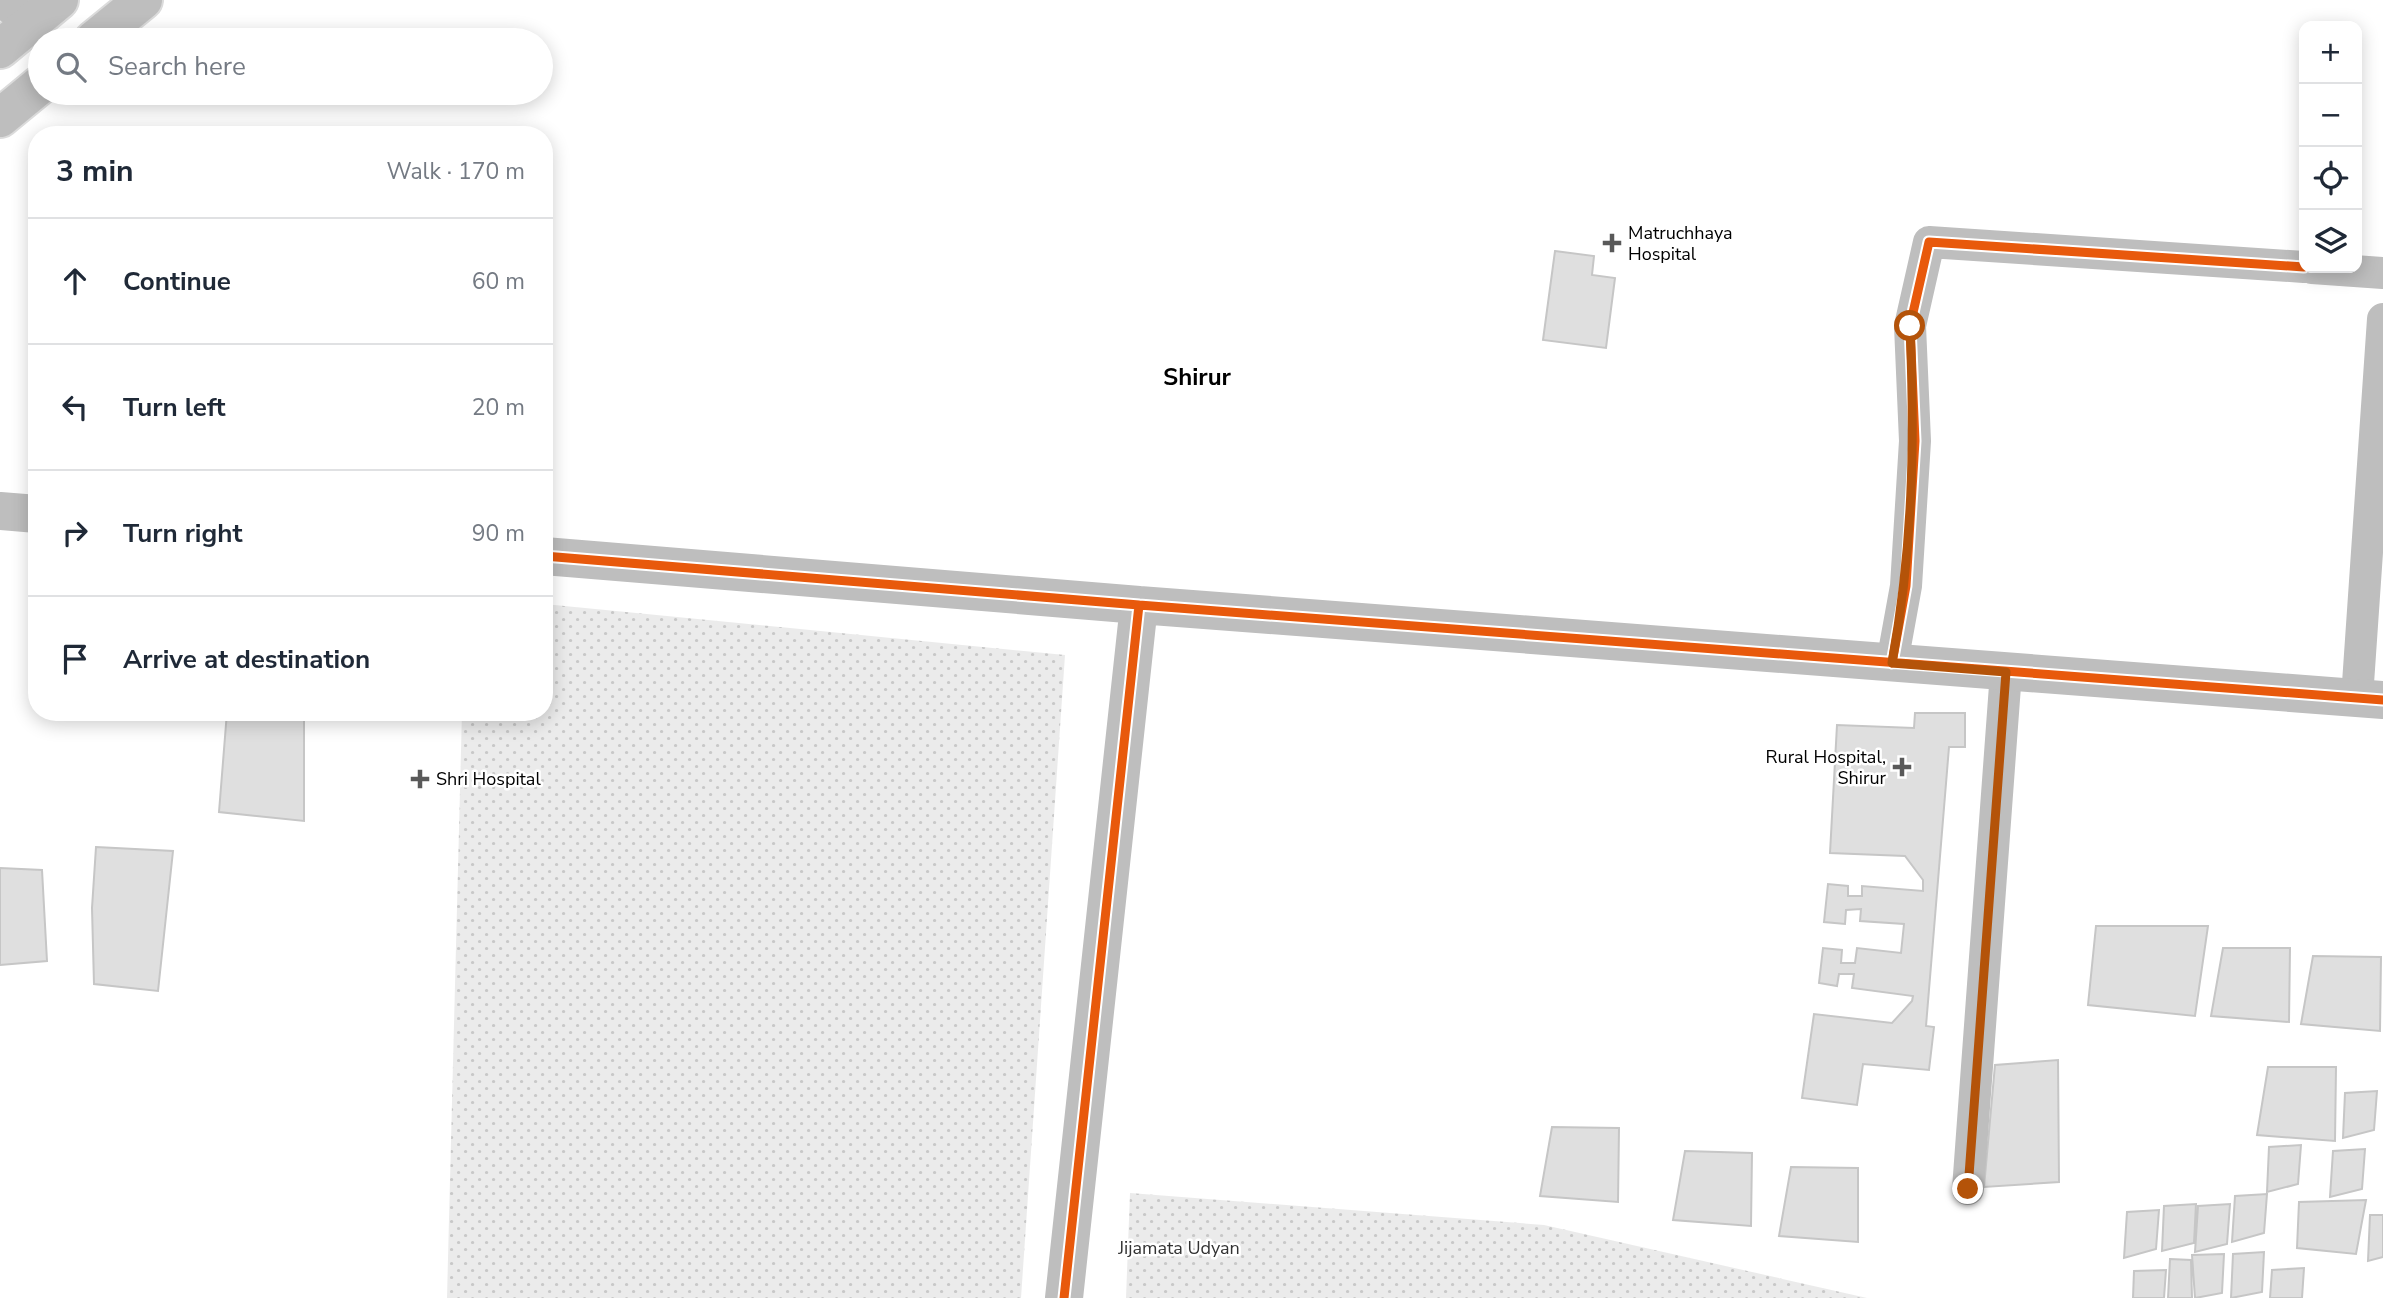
<!DOCTYPE html>
<html lang="en">
<head>
<meta charset="utf-8">
<style>
  :root { --surface:#fff; --page:#f6f6f7; --text:#1f2937; --muted:#747a83; --line:#e0e1e3 }
  body { margin:0; font-family:"Nunito Sans",sans-serif; background:var(--page); color:var(--text) }
  .controls { position:absolute; right:21px; top:21px; display:grid; overflow:hidden; border-radius:14px; box-shadow:0 4px 18px #0003 }
  .controls button { width:63px; height:63px; display:grid; place-items:center; padding:0; border:0; border-bottom:2px solid var(--line); background:var(--surface); color:var(--text); font:35px sans-serif }
  .stop { position:absolute; width:21px; height:21px; margin:-16px; border:5px solid #b45309; border-radius:50%; background:#fff }
  .stop.end { background:#b45309; border-color:#fff; box-shadow:0 2px 7px #0008 }
  .list { margin:0; padding:0; list-style:none }
  h2 { display:flex; justify-content:space-between; align-items:center; height:91px; margin:0; padding:0 28px; font-size:30px }
  h2 small { font-size:23px; font-weight:400; color:var(--muted) }
  .list li { display:grid; grid-template-columns:46px 1fr auto; gap:21px; align-items:center; box-sizing:border-box; height:126px; padding:0 28px; border-top:2px solid var(--line) }
  .list b { display:block; font-size:26px; white-space:nowrap }
  .list em { font-size:23px; font-style:normal; color:var(--muted) }
  .icon { flex:none; width:38px; height:38px; fill:none; stroke:currentColor; stroke-width:2; stroke-linecap:round; stroke-linejoin:round }
  .map { position:relative; flex:none; width:2383px; height:1298px; overflow:hidden }
  .search { position:absolute; background:var(--surface); box-shadow:0 4px 18px #0003; left:28px; top:28px; width:525px; height:77px; display:flex; align-items:center; gap:18px; box-sizing:border-box; padding:0 24px; border-radius:38px; color:var(--muted); font-size:26px }
  .panel { position:absolute; background:var(--surface); box-shadow:0 4px 18px #0003; left:28px; top:126px; width:525px; height:595px; border-radius:28px }
  .map>svg:first-child { display:block }
  .green { fill:url(#green-dots) }
  .building { fill:#dfdfdf; stroke:#c6c6c6; stroke-width:2 }
  .lines { fill:none; stroke-linecap:round; stroke-linejoin:round }
  .primary-casing { stroke:#dbdbdb; stroke-width:42 }
  .minor { stroke:#bebebe; stroke-width:32 }
  .tertiary { stroke:#bebebe; stroke-width:38 }
  .primary { stroke:#bebebe; stroke-width:38 }
  .cycleway-casing { stroke:#fff; stroke-width:13 }
  .cycleway { stroke:#e8590c; stroke-width:9 }
  .route { stroke:#b45309; stroke-width:9 }
  .poi-dot { fill:#595959; stroke:#fff; stroke-width:2.5 }
  .labels { text-anchor:middle; stroke-width:5; stroke-linejoin:round; paint-order:stroke }
  .poi-label { font-size:18px; fill:#000; stroke:#fff; text-anchor:start }
  .park-label { font-size:18px; fill:#323232; stroke:#fff }
  .district-label { font-size:24px; font-weight:bold; fill:#000; stroke:#fff }
</style>
</head>
<body>
<div class="map">
<svg width="2383" height="1298" viewBox="0 0 2383 1298">
  <defs>
    <pattern id="green-dots" width="8" height="8" patternUnits="userSpaceOnUse" patternTransform="scale(1.75)"><rect width="8" height="8" fill="#ebebeb"/><path d="M2 2h.1M6 6h.1" fill="none" stroke="#c8c8c8" stroke-width="1.8" stroke-linecap="round"/></pattern>
  </defs>
  <rect width="100%" height="100%" fill="#fff"/>
  <path class="green" d="M 544,604 L 1065,655 L 1021,1298 L 447,1298 L 462,712 L 544,712 Z
    M 1130,1193 L 1544,1225 L 1867,1298 L 1126,1298 Z"/>
  <path class="building" d="M 1555,251 L 1594,256 L 1592,275 L 1615,278 L 1606,348 L 1543,340 Z
    M 227,712 L 304,712 L 304,821 L 219,812 Z
    M 1915,713 L 1965,713 L 1965,747 L 1949,747 L 1926,1026 L 1934,1027 L 1929,1070 L 1863,1064 L 1857,1105 L 1802,1098 L 1814,1014 L 1892,1023 L 1912,1001 L 1913,996 L 1852,988 L 1854,974 L 1839,974 L 1837,986 L 1819,983 L 1823,948 L 1842,950 L 1841,963 L 1855,963 L 1857,948 L 1901,953 L 1904,924 L 1860,921 L 1861,909 L 1846,910 L 1845,924 L 1824,922 L 1828,884 L 1848,886 L 1848,896 L 1862,896 L 1862,886 L 1923,891 L 1923,880 L 1905,856 L 1830,853 L 1837,725 L 1914,728 Z
    M 96,847 L 173,851 L 158,991 L 94,984 L 92,908 Z
    M 0,868 L 42,870 L 47,961 L 0,965 Z
    M 2096,926 L 2208,926 L 2195,1016 L 2088,1005 Z
    M 2223,948 L 2290,948 L 2289,1022 L 2211,1016 Z
    M 2313,956 L 2381,957 L 2380,1031 L 2301,1024 Z
    M 2058,1060 L 2059,1182 L 1984,1187 L 1995,1065 Z
    M 2268,1067 L 2336,1067 L 2335,1141 L 2257,1135 Z
    M 2377,1091 L 2374,1130 L 2343,1138 L 2345,1093 Z
    M 1552,1127 L 1619,1128 L 1618,1202 L 1540,1196 Z
    M 2301,1145 L 2298,1184 L 2267,1192 L 2269,1147 Z
    M 2365,1149 L 2362,1189 L 2330,1197 L 2333,1151 Z
    M 1685,1151 L 1752,1153 L 1751,1226 L 1673,1220 Z
    M 1791,1167 L 1858,1168 L 1858,1242 L 1779,1236 Z
    M 2267,1194 L 2264,1233 L 2232,1242 L 2235,1196 Z
    M 2366,1200 L 2356,1254 L 2297,1248 L 2299,1202 Z
    M 2196,1204 L 2194,1243 L 2162,1251 L 2164,1206 Z
    M 2230,1204 L 2227,1244 L 2195,1252 L 2198,1206 Z
    M 2159,1210 L 2156,1249 L 2124,1258 L 2127,1212 Z
    M 2370,1215 L 2383,1215 L 2383,1257 L 2368,1261 Z
    M 2264,1252 L 2262,1292 L 2231,1298 L 2233,1254 Z
    M 2224,1254 L 2222,1293 L 2195,1298 L 2192,1255 Z
    M 2170,1259 L 2191,1260 L 2192,1298 L 2168,1298 Z
    M 2304,1268 L 2302,1298 L 2270,1298 L 2272,1270 Z
    M 2166,1270 L 2164,1298 L 2133,1298 L 2134,1271 Z"/>
  <g class="lines">
    <g class="primary-casing">
      <path id="primary" d="M 94,40 L 143,0
        M 0,49 L 59,0
        M 0,118 L 40,85"/>
    </g>
    <path class="minor" d="M 0,2 L 33,21
      M 2312,268 L 2383,273
      M 1892,663 L 1906,586 L 1915,441 L 1910,326 L 1929,242 L 2304,267
      M 2357,698 L 2383,319
      M 1968,1189 L 2006,672"/>
    <path class="tertiary" d="M 0,511 L 37,514
      M 544,556 L 1139,605 L 1064,1298
      M 1139,605 L 2383,700"/>
    <use href="#primary" class="primary"/>
    <g class="cycleway-casing">
      <path id="cycleway" d="M 544,556 L 1139,605 L 1064,1298
        M 1139,605 L 2383,700
        M 1892,663 L 1906,586 L 1915,441 L 1910,326 L 1929,242 L 2304,267"/>
    </g>
    <use href="#cycleway" class="cycleway"/>
  </g>
  <g class="lines">
    <path class="route" d="M 1910,326 C 1915,444 1913,547 1892,663 L 2006,672 L 1968,1189"/>
  </g>
  <g class="poi-dot">
    <path d="M1608.5 232.5h7v7h7v7h-7v7h-7v-7h-7v-7h7z"/>
    <path d="M1898.5 756.5h7v7h7v7h-7v7h-7v-7h-7v-7h7z"/>
    <path d="M416.5 768.5h7v7h7v7h-7v7h-7v-7h-7v-7h7z"/>
  </g>
  <g class="labels">
    <g class="poi-label">
      <text x="1628" y="239">Matruchhaya<tspan x="1628" dy="21">Hospital</tspan></text>
      <text x="1886" y="763" text-anchor="end">Rural Hospital,<tspan x="1886" dy="21">Shirur</tspan></text>
      <text x="436" y="785">Shri Hospital</text>
    </g>
    <g class="park-label">
      <text x="1179" y="1254">Jijamata Udyan</text>
    </g>
    <g class="district-label">
      <text x="1197" y="385">Shirur</text>
    </g>
  </g>
</svg>
<div class="controls">
<button>+</button>
<button>−</button>
<button><svg class="icon" aria-label="locate" viewBox="0 0 24 24"><circle cx="12" cy="12" r="6"/><path d="M12 2v4M12 18v4M2 12h4M18 12h4"/></svg></button>
<button><svg class="icon" aria-label="layers" viewBox="0 0 24 24"><path d="M12 4l9 5-9 5-9-5zM3 14l9 5 9-5"/></svg></button>
</div>
<div class="stop" style="left:1910px;top:326px"></div>
<div class="stop end" style="left:1968px;top:1189px"></div>
<div class="search"><svg class="icon" aria-label="search" viewBox="0 0 24 24"><circle cx="10" cy="10" r="6"/><path d="M15 15l6 6"/></svg>Search here</div>
<section class="panel">
<h2>3 min<small>Walk · 170 m</small></h2>
<ul class="list">
<li><svg class="icon" aria-label="ahead" viewBox="0 0 24 24"><path d="M12 20V5M6 11l6-6 6 6"/></svg><div><b>Continue</b></div><em>60 m</em></li>
<li><svg class="icon" aria-label="left" viewBox="0 0 24 24"><path d="M17 20v-9H6M10 6l-5 5 5 5"/></svg><div><b>Turn left</b></div><em>20 m</em></li>
<li><svg class="icon" aria-label="right" viewBox="0 0 24 24"><path d="M7 20v-9h11M14 6l5 5-5 5"/></svg><div><b>Turn right</b></div><em>90 m</em></li>
<li><svg class="icon" aria-label="arrive" viewBox="0 0 24 24"><path d="M6 21V4h12l-3 4 3 4H6"/></svg><div><b>Arrive at destination</b></div></li>
</ul>
</section>
</div>
</body>
</html>
